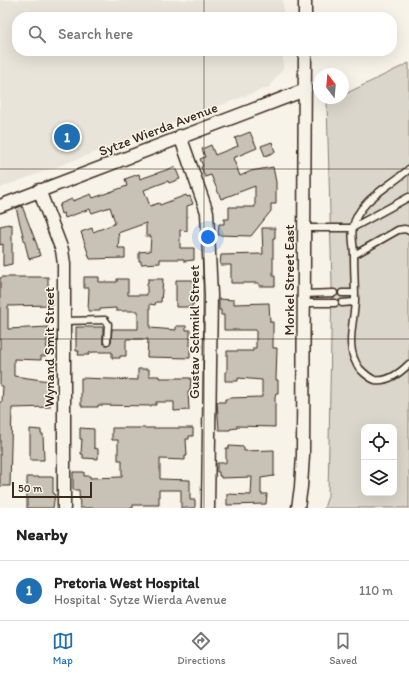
<!DOCTYPE html>
<html lang="en">
<head>
<meta charset="utf-8">
<style>
  :root { --surface:#fff; --page:#f6f6f6; --text:#222; --muted:#767676; --line:#e0e0e0; --accent:#1f6fb2 }
  body { margin:0; font-family:Itim,sans-serif; background:var(--page); color:var(--text) }
  .controls { position:absolute; right:12px; bottom:12px; display:grid; overflow:hidden; border-radius:8px; box-shadow:0 4px 16px #0002 }
  .controls button { width:36px; height:36px; display:grid; place-items:center; padding:0; border:0; border-bottom:1px solid var(--line); background:var(--surface); color:var(--text); font:20px sans-serif }
  .compass { position:absolute; left:313px; top:68px; width:36px; height:36px; border-radius:50%; background:var(--surface); box-shadow:0 4px 16px #0002; rotate:344deg }
  .scale { position:absolute; left:12px; bottom:10px; width:80px; box-sizing:border-box; padding-left:4px; border:2px solid #3b2a1e; border-top:0; font-size:11px; line-height:14px; white-space:nowrap; color:#3b2a1e; -webkit-text-stroke:3px #f7f3e8; paint-order:stroke }
  .you { position:absolute; left:208px; top:237px; width:14px; height:14px; margin:-10px; border:3px solid #fff; border-radius:50%; background:#1a73e8; box-shadow:0 0 0 6px #1a73e833 }
  .badge { display:grid; place-items:center; width:26px; height:26px; border-radius:50%; background:var(--accent); color:#fff; font-size:13px; font-weight:700 }
  .pin { position:absolute; translate:-50% -50%; border:2px solid #fff; box-shadow:0 1px 4px #0006 }
  .list { margin:0; padding:0; list-style:none }
  h2 { display:flex; justify-content:space-between; align-items:center; height:52px; margin:0; padding:0 16px; font-size:17px }
  h2 small { font-size:13px; font-weight:400; color:var(--muted) }
  .list li { display:grid; grid-template-columns:26px 1fr auto; gap:12px; align-items:center; box-sizing:border-box; height:60px; padding:0 16px; border-top:1px solid var(--line) }
  .list b { display:block; font-size:15px; white-space:nowrap }
  .list p { margin:0; font-size:13px; white-space:nowrap; color:var(--muted) }
  .list em { font-size:13px; font-style:normal; color:var(--muted) }
  .icon { flex:none; width:22px; height:22px; fill:none; stroke:currentColor; stroke-width:2; stroke-linecap:round; stroke-linejoin:round }
  .map { position:relative; flex:none; width:409px; height:508px; overflow:hidden }
  .search { position:absolute; background:var(--surface); box-shadow:0 4px 16px #0002; left:12px; right:12px; top:12px; height:44px; display:flex; align-items:center; gap:10px; box-sizing:border-box; padding:0 14px; border-radius:16px; color:var(--muted); font-size:15px }
  .sheet { height:112px; background:var(--surface) }
  nav { display:flex; justify-content:space-around; align-items:center; box-sizing:border-box; height:56px; border-top:1px solid var(--line); background:var(--surface); font-size:11px; color:var(--muted) }
  nav a { display:grid; justify-items:center; gap:2px }
  nav .on { color:var(--accent) }
  .map>svg:first-child { display:block }
  .built { fill:#e9e4d9 }
  .green { fill:#dbd6cb; stroke:#8b8074; fill-rule:evenodd }
  .building { fill:#c8c1b6; stroke:#3b2a1e }
  .lines { fill:none; stroke-linecap:round; stroke-linejoin:round }
  .service-casing { stroke:#3b2a1e; stroke-width:9 }
  .minor-casing { stroke:#3b2a1e; stroke-width:15 }
  .service { stroke:#f7f3e8; stroke-width:6 }
  .minor { stroke:#f7f3e8; stroke-width:12 }
  .grid { fill:none; stroke:#3b2a1e; stroke-width:1; stroke-opacity:0.55 }
  .labels { text-anchor:middle; stroke-width:3; stroke-linejoin:round; paint-order:stroke }
  .street-label { font-size:14px; fill:#3b2a1e; stroke:#f7f3e8 }
</style>
</head>
<body>
<div class="map">
<svg width="409" height="508" viewBox="0 0 409 508">
  <rect width="100%" height="100%" fill="#f7f3e8"/>
  <filter id="ink" filterUnits="userSpaceOnUse"><feTurbulence type="fractalNoise" baseFrequency=".025" numOctaves="2"/><feDisplacementMap in="SourceGraphic" scale="8" xChannelSelector="R" yChannelSelector="G"/><feConvolveMatrix kernelMatrix="1 2 1 2 8 2 1 2 1" color-interpolation-filters="sRGB"/></filter>
  <g filter="url(#ink)">
    <path class="built" d="M 0,0 L 283,0 L 283,17 L 17,17 L 17,51 L 283,51 L 283,69 L 269,87 L 0,188 Z"/>
    <path class="green" d="M 409,63 L 409,508 L 324,508 L 328,496 L 332,285 L 327,103 L 337,98 L 343,98 L 343,95 ZM 364,427 L 394,427 L 394,493 L 364,493 Z"/>
    <path class="building" d="M 250,132 L 257,148 L 233,158 L 240,176 L 251,171 L 273,167 L 276,182 L 276,204 L 271,204 L 271,211 L 251,236 L 218,235 L 219,224 L 224,224 L 224,219 L 229,219 L 229,207 L 255,207 L 255,186 L 221,199 L 211,175 L 205,177 L 201,167 L 203,166 L 200,159 L 205,157 L 202,149 L 211,145 L 215,155 L 238,146 L 235,138 Z
      M 272,142 L 275,152 L 265,156 L 261,146 Z
      M 175,167 L 180,179 L 169,183 L 168,181 L 144,190 L 150,206 L 159,203 L 160,205 L 186,195 L 187,197 L 190,196 L 193,204 L 187,206 L 187,231 L 180,230 L 180,248 L 194,248 L 194,260 L 184,261 L 184,259 L 160,259 L 160,263 L 141,264 L 141,261 L 139,261 L 139,252 L 150,251 L 151,236 L 146,236 L 146,223 L 118,233 L 119,237 L 118,248 L 125,248 L 125,258 L 90,259 L 81,232 L 92,228 L 93,232 L 114,224 L 115,222 L 110,207 L 92,213 L 90,209 L 65,218 L 64,213 L 61,214 L 59,206 L 61,206 L 60,204 L 72,199 L 73,201 L 91,194 L 93,198 L 127,186 L 125,179 L 139,174 L 140,179 Z
      M 22,206 L 37,245 L 40,256 L 29,259 L 16,208 Z
      M 9,224 L 9,225 L 12,224 L 12,264 L 3,266 L 3,244 L 0,245 L 0,226 Z
      M 262,228 L 275,228 L 275,238 L 273,238 L 273,276 L 275,276 L 275,286 L 259,286 L 259,283 L 231,283 L 231,265 L 220,265 L 221,255 L 263,254 Z
      M 3,277 L 48,277 L 48,295 L 52,295 L 52,305 L 8,306 L 8,329 L 48,327 L 46,356 L 41,356 L 41,360 L 14,359 L 14,376 L 49,381 L 50,398 L 50,407 L 12,408 L 10,486 L 0,486 L 0,402 L 2,402 L 3,386 L 0,386 L 0,278 Z
      M 84,277 L 99,277 L 99,282 L 117,282 L 117,279 L 128,279 L 128,295 L 147,295 L 147,283 L 148,283 L 148,279 L 163,279 L 161,302 L 156,302 L 155,305 L 150,304 L 150,328 L 176,330 L 176,326 L 186,326 L 186,330 L 190,330 L 190,358 L 147,357 L 148,339 L 127,339 L 126,340 L 126,356 L 120,356 L 120,358 L 112,358 L 112,352 L 93,352 L 89,353 L 89,355 L 78,355 L 79,351 L 76,351 L 76,327 L 103,327 L 103,343 L 107,345 L 111,342 L 112,329 L 138,329 L 138,311 L 116,311 L 116,308 L 100,309 L 100,311 L 88,311 L 89,288 L 84,288 Z
      M 176,280 L 194,280 L 194,304 L 192,304 L 192,307 L 176,307 Z
      M 219,299 L 234,300 L 234,304 L 269,303 L 270,322 L 273,322 L 273,348 L 277,348 L 276,380 L 278,380 L 278,393 L 276,393 L 275,397 L 275,427 L 236,426 L 237,428 L 230,429 L 230,430 L 219,430 L 217,402 L 225,402 L 225,399 L 228,399 L 228,398 L 262,397 L 262,380 L 238,378 L 238,381 L 225,381 L 225,372 L 227,372 L 227,351 L 253,351 L 253,348 L 256,348 L 256,330 L 224,330 L 224,315 L 221,315 L 221,310 L 219,310 Z
      M 138,369 L 149,369 L 149,376 L 159,376 L 159,378 L 191,378 L 190,391 L 188,391 L 189,410 L 174,411 L 174,402 L 156,402 L 156,405 L 151,405 L 151,406 L 98,405 L 98,407 L 82,407 L 82,405 L 81,405 L 81,378 L 138,380 Z
      M 80,428 L 94,429 L 94,448 L 98,449 L 98,459 L 83,458 L 83,454 L 81,454 L 82,439 L 80,439 Z
      M 112,428 L 193,428 L 193,436 L 189,436 L 189,439 L 186,439 L 187,456 L 185,456 L 185,460 L 160,459 L 160,479 L 190,480 L 190,500 L 195,500 L 195,508 L 181,508 L 181,490 L 159,490 L 159,505 L 133,505 L 133,508 L 80,508 L 79,490 L 73,490 L 73,472 L 84,472 L 84,476 L 90,476 L 90,478 L 122,477 L 122,460 L 118,460 L 118,440 L 112,440 Z
      M 30,429 L 41,430 L 41,434 L 43,434 L 44,460 L 30,460 Z
      M 229,446 L 244,447 L 244,451 L 274,450 L 274,476 L 261,478 L 261,494 L 267,494 L 266,504 L 227,505 L 227,494 L 251,495 L 252,477 L 221,478 L 221,476 L 219,476 L 219,472 L 217,472 L 217,463 L 226,463 L 226,448 L 229,448 Z
      M 27,477 L 53,477 L 53,493 L 55,494 L 53,508 L 27,508 Z"/>
    <g class="lines">
      <g class="service-casing">
        <path id="service" d="M 305,228 L 352,228 L 409,197
          M 409,231 C 406,228 403,229 398,230 L 354,255 C 354,271 355,286 355,301 C 354,324 344,349 360,369 C 364,373 369,378 375,380 C 388,382 400,373 409,364
          M 354,255 C 354,247 351,235 353,227 C 359,199 390,187 409,169
          M 342,293 L 355,293
          M 304,294 L 334,293
          M 304,303 L 335,303
          M 342,303 L 354,302
          M 64,321 L 105,320 L 108,324 L 107,341"/>
      </g>
      <g class="minor-casing">
        <path id="minor" d="M 305,17 L 305,0
          M 180,136 L 207,212 L 211,295 L 208,508
          M 39,190 L 62,250 L 64,264 L 64,508
          M 0,206 L 305,90
          M 298,508 L 301,487 L 303,455 L 305,51"/>
      </g>
      <use href="#service" class="service"/>
      <use href="#minor" class="minor"/>
    </g>
  </g>
  <path class="grid" d="M 204,0 L 204,17M 204,51 L 204,508M 0,169 L 409,169M 0,339 L 409,339"/>
  <g class="labels">
    <g class="street-label">
      <text transform="translate(158 129) rotate(-21)" y="5">Sytze Wierda Avenue</text>
      <text transform="translate(289 280) rotate(-90)" y="5">Morkel Street East</text>
      <text transform="translate(194 332) rotate(-90)" y="5">Gustav Schmikl Street</text>
      <text transform="translate(49 347) rotate(-90)" y="5">Wynand Smit Street</text>
    </g>
  </g>
</svg>
<div class="controls">
<button><svg class="icon" aria-label="locate" viewBox="0 0 24 24"><circle cx="12" cy="12" r="6"/><path d="M12 2v4M12 18v4M2 12h4M18 12h4"/></svg></button>
<button><svg class="icon" aria-label="layers" viewBox="0 0 24 24"><path d="M12 4l9 5-9 5-9-5zM3 14l9 5 9-5"/></svg></button>
</div>
<svg class="compass" viewBox="-18 -18 36 36"><path d="M0-13l5 13h-10z" fill="#e53935"/><path d="M0 13l5-13h-10z" fill="#767676"/></svg>
<div class="scale">50 m</div>
<div class="you"></div>
<div class="pin badge" style="left:67px;top:137px">1</div>
<div class="search"><svg class="icon" aria-label="search" viewBox="0 0 24 24"><circle cx="10" cy="10" r="6"/><path d="M15 15l6 6"/></svg>Search here</div>
</div>
<section class="sheet">
<h2>Nearby<small></small></h2>
<ul class="list">
<li><span class="badge">1</span><div><b>Pretoria West Hospital</b><p>Hospital · Sytze Wierda Avenue</p></div><em>110 m</em></li>
</ul>
</section>
<nav>
<a class="on"><svg class="icon" aria-label="map" viewBox="0 0 24 24"><path d="M3 6l6-2 6 2 6-2v14l-6 2-6-2-6 2zM9 4v14M15 6v14"/></svg>Map</a>
<a><svg class="icon" aria-label="directions" viewBox="0 0 24 24"><path d="M12 3l9 9-9 9-9-9zM9 14v-3h6M13 9l2 2-2 2"/></svg>Directions</a>
<a><svg class="icon" aria-label="saved" viewBox="0 0 24 24"><path d="M7 4h10v16l-5-4-5 4z"/></svg>Saved</a>
</nav>
</body>
</html>
